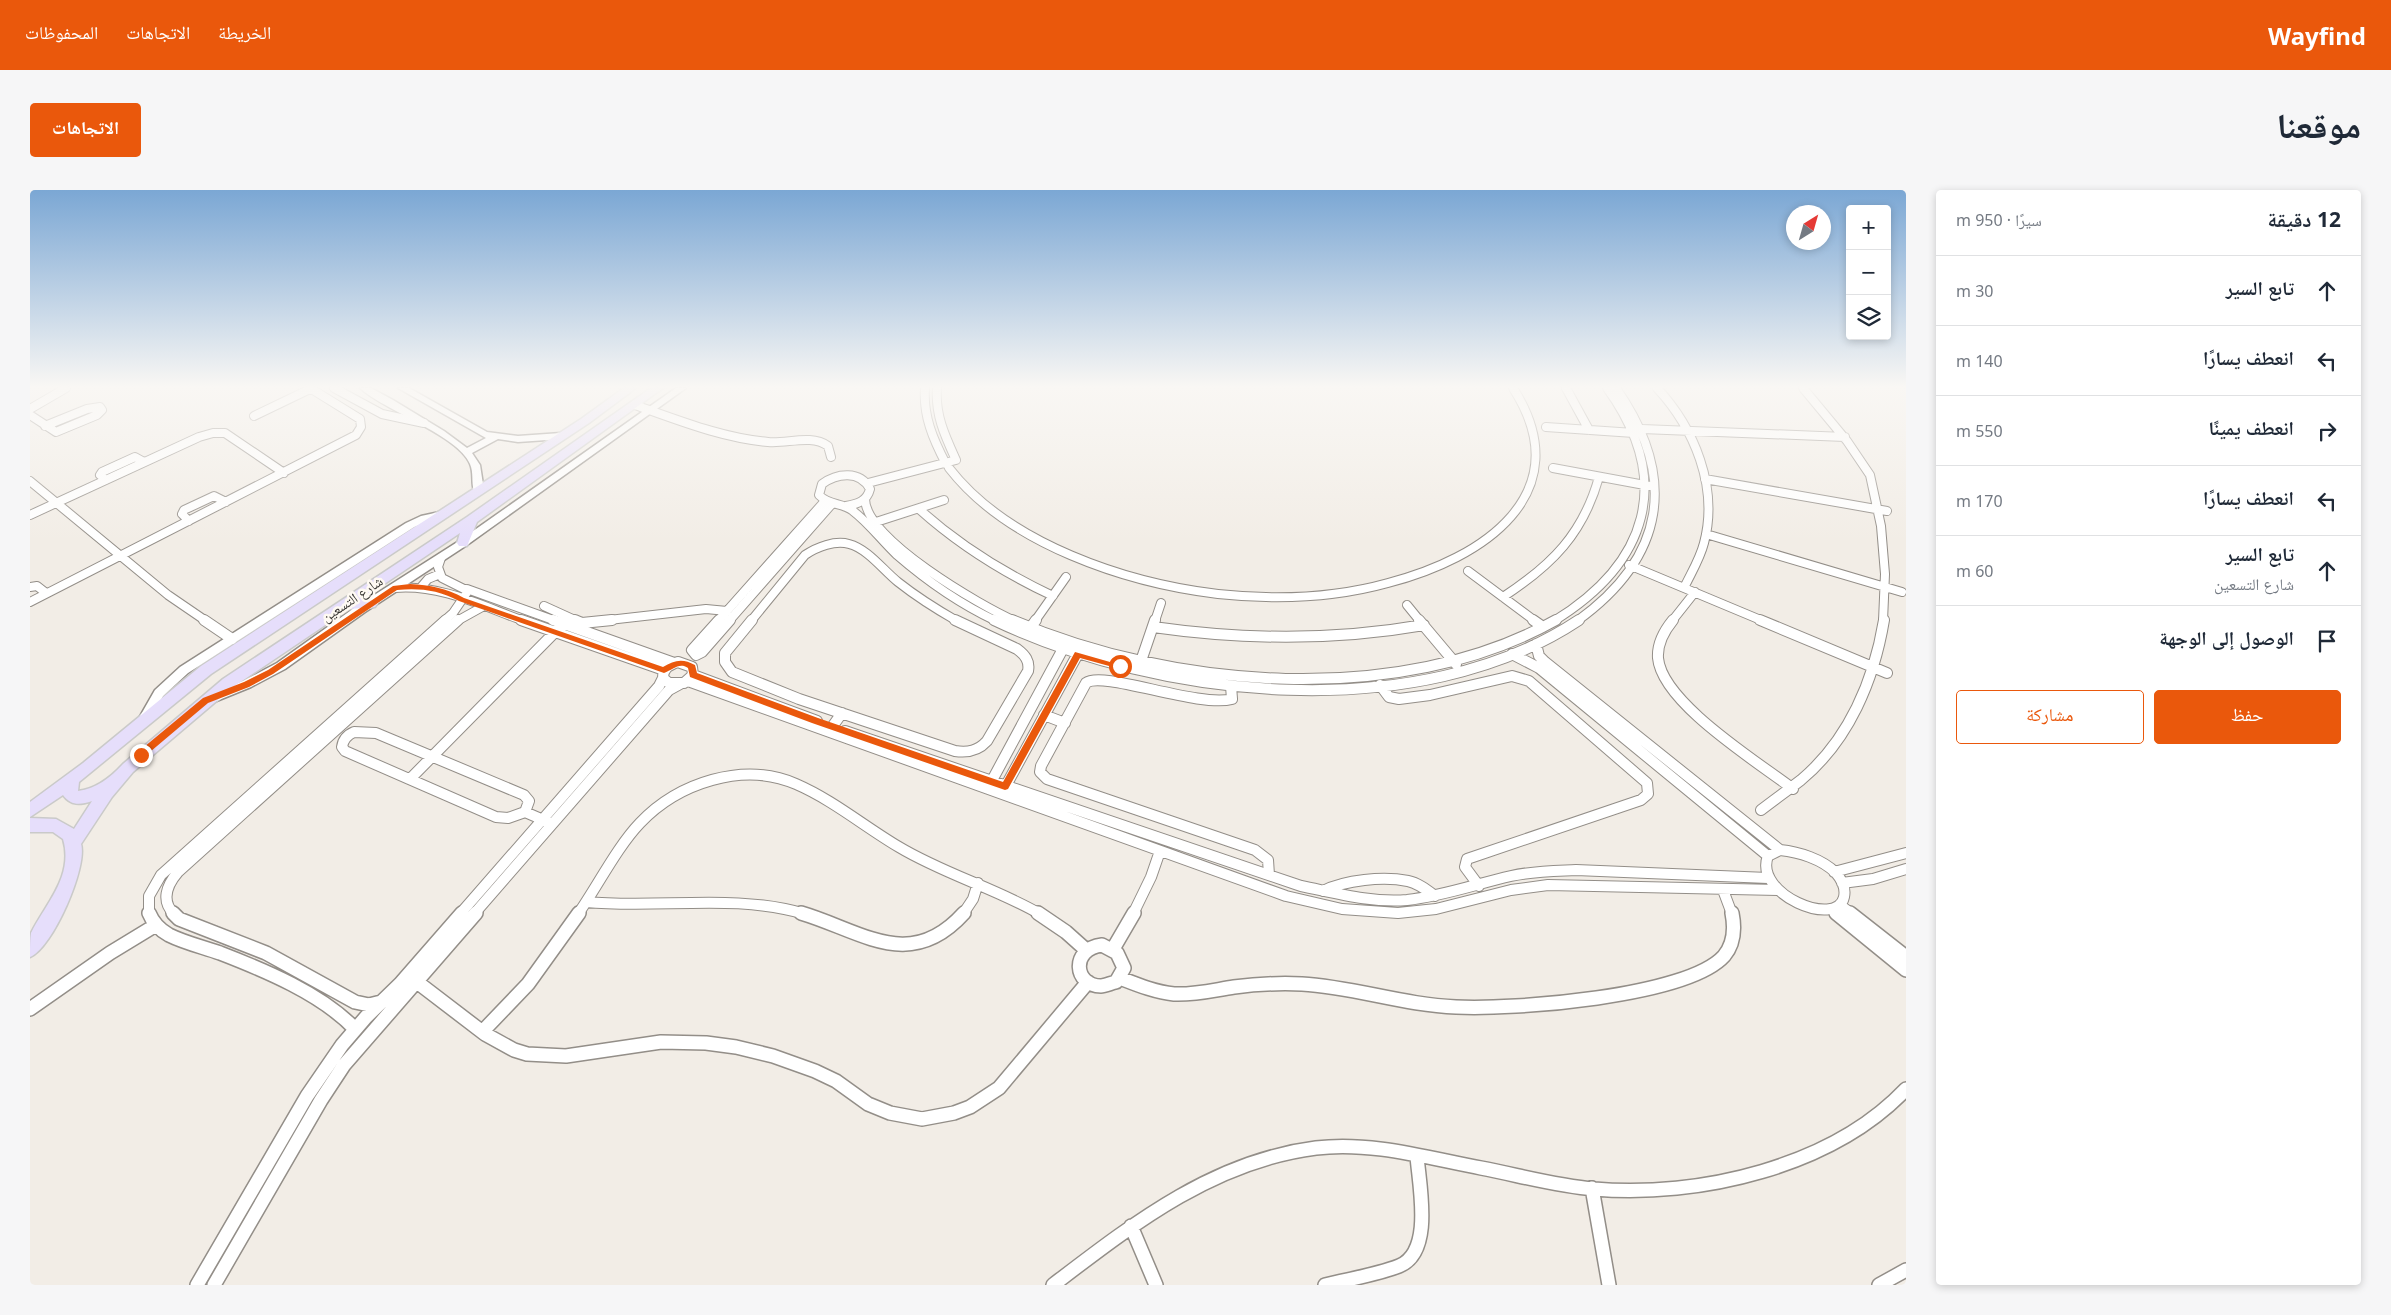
<!DOCTYPE html>
<html lang="ar">
<head>
<meta charset="utf-8">
<style>
  :root { --surface:#fff; --page:#f6f6f7; --text:#1f2937; --muted:#747a83; --line:#e0e1e3; --accent:#ea580c }
  body { margin:0; font-family:"Noto Sans","Noto Naskh Arabic",sans-serif; background:var(--page); color:var(--text); direction:rtl }
  .controls { position:absolute; right:15px; top:15px; display:grid; overflow:hidden; border-radius:5px; box-shadow:0 2px 8px #0003 }
  .controls button { width:45px; height:45px; display:grid; place-items:center; padding:0; border:0; border-bottom:1px solid var(--line); background:var(--surface); color:var(--text); font:25px sans-serif }
  .compass { position:absolute; left:1756px; top:15px; width:45px; height:45px; border-radius:50%; background:var(--surface); box-shadow:0 2px 8px #0003; rotate:37deg }
  .stop { position:absolute; width:15px; height:15px; margin:-11px; border:4px solid #ea580c; border-radius:50%; background:#fff }
  .stop.end { background:#ea580c; border-color:#fff; box-shadow:0 1px 5px #0008 }
  .list { margin:0; padding:0; list-style:none }
  h2 { display:flex; justify-content:space-between; align-items:center; height:65px; margin:0; padding:0 20px; font-size:21px }
  h2 small { font-size:16px; font-weight:400; color:var(--muted) }
  .list li { display:grid; grid-template-columns:32px 1fr auto; gap:15px; align-items:center; box-sizing:border-box; height:70px; padding:0 20px; border-top:1px solid var(--line) }
  .list b { display:block; font-size:19px; white-space:nowrap }
  .list p { margin:0; font-size:16px; white-space:nowrap; color:var(--muted) }
  .list em { font-size:16px; font-style:normal; color:var(--muted) }
  .actions { display:flex; gap:10px; padding:15px 20px }
  .actions a { flex:1; padding:11px 0; border:1px solid var(--accent); border-radius:5px; text-align:center; font-size:18px; color:var(--accent) }
  .actions .main { background:var(--accent); color:#fff }
  .icon { flex:none; width:28px; height:28px; fill:none; stroke:currentColor; stroke-width:2; stroke-linecap:round; stroke-linejoin:round }
  .map { position:relative; flex:none; width:1876px; height:1095px; overflow:hidden; direction:ltr; border-radius:5px }
  header { display:flex; align-items:center; gap:30px; box-sizing:border-box; height:70px; padding:0 25px; background:var(--accent); color:#fff }
  header strong { font-size:24px }
  nav { display:flex; gap:28px; margin-inline-start:auto; font-size:18px }
  .intro { display:flex; align-items:center; justify-content:space-between; box-sizing:border-box; height:120px; padding:0 30px }
  h1 { margin:0; font-size:35px }
  .button { padding:12px 22px; border-radius:5px; background:var(--accent); color:#fff; font-size:18px; font-weight:700 }
  main { display:flex; gap:30px; padding:0 30px }
  aside { flex:1; background:var(--surface); border-radius:5px; box-shadow:0 2px 8px #0003 }
  .map>svg:first-child { display:block }
  .lines { fill:none; stroke-linecap:round; stroke-linejoin:round }
  .minor-far2-casing { stroke:#938e88; stroke-width:10 }
  .minor-far1-casing { stroke:#938e88; stroke-width:12 }
  .minor-casing { stroke:#938e88; stroke-width:16 }
  .tertiary-casing { stroke:#938e88; stroke-width:3 }
  .primary-casing { stroke:#cacac9; stroke-width:3 }
  .minor-far2 { stroke:#fff; stroke-width:8 }
  .minor-far1 { stroke:#fff; stroke-width:10 }
  .minor { stroke:#fff; stroke-width:13 }
  .tertiary { fill:#fff; fill-rule:evenodd }
  .primary { fill:#e6defb; fill-rule:evenodd }
  .route { fill:#ea580c }
  .labels { text-anchor:middle; stroke-width:5; stroke-linejoin:round; paint-order:stroke }
  .street-label { font-size:14px; fill:#353330; stroke:#fffaf3 }
</style>
</head>
<body>
<header>
<strong>Wayfind</strong>
<nav><a>الخريطة</a><a>الاتجاهات</a><a>المحفوظات</a></nav>
</header>
<div class="intro"><h1>موقعنا</h1><a class="button">الاتجاهات</a></div>
<main>
<aside>
<h2>12 دقيقة<small>سيرًا · 950 m</small></h2>
<ul class="list">
<li><svg class="icon" aria-label="ahead" viewBox="0 0 24 24"><path d="M12 20V5M6 11l6-6 6 6"/></svg><div><b>تابع السير</b></div><em>30 m</em></li>
<li><svg class="icon" aria-label="left" viewBox="0 0 24 24"><path d="M17 20v-9H6M10 6l-5 5 5 5"/></svg><div><b>انعطف يسارًا</b></div><em>140 m</em></li>
<li><svg class="icon" aria-label="right" viewBox="0 0 24 24"><path d="M7 20v-9h11M14 6l5 5-5 5"/></svg><div><b>انعطف يمينًا</b></div><em>550 m</em></li>
<li><svg class="icon" aria-label="left" viewBox="0 0 24 24"><path d="M17 20v-9H6M10 6l-5 5 5 5"/></svg><div><b>انعطف يسارًا</b></div><em>170 m</em></li>
<li><svg class="icon" aria-label="ahead" viewBox="0 0 24 24"><path d="M12 20V5M6 11l6-6 6 6"/></svg><div><b>تابع السير</b><p>شارع التسعين</p></div><em>60 m</em></li>
<li><svg class="icon" aria-label="arrive" viewBox="0 0 24 24"><path d="M6 21V4h12l-3 4 3 4H6"/></svg><div><b>الوصول إلى الوجهة</b></div></li>
</ul>
<div class="actions"><a class="main">حفظ</a><a>مشاركة</a></div>
</aside>
<div class="map">
<svg width="1876" height="1095" viewBox="0 0 1876 1095">
  <rect width="100%" height="100%" fill="#f2ede6"/>
  <g class="lines">
    <g class="minor-far2-casing">
      <path id="minor-far2" d="M 304,198 L 352,224 L 394,233
        M 895,198 C 893,226 903,249 916,274
        M 1536,198 L 1559,240
        M 1627,198 C 1664,238 1689,297 1674,353 C 1670,369 1661,383 1654,398
        M 1773,198 L 1817,251 L 1840,285 L 1851,336 L 1855,384 L 1853,431
        M 605,215 C 648,230 692,248 738,252 C 757,254 781,244 798,256 L 801,267
        M 0,219 L 36,198
        M 0,225 L 26,242 L 67,225 L 72,220 L 70,217 L 57,219 L 15,236
        M 224,226 L 280,199
        M 1516,237 L 1604,243
        M 1612,239 L 1815,247
        M 919,278 C 978,354 1096,393 1188,404 C 1244,410 1304,408 1358,393 C 1452,369 1551,304 1483,198
        M 1523,278 L 1620,296
        M 1675,289 L 1857,321
        M 76,290 L 70,285 L 72,282 L 105,267 L 114,272
        M 0,291 L 138,405 L 176,431
        M 838,293 L 926,270 C 915,246 905,225 907,198
        M 835,309 C 835,349 951,416 985,431
        M 816,316 C 828,314 837,311 840,299 C 830,280 807,283 792,294 L 789,305 C 799,316 812,312 823,321 C 839,333 852,351 867,365 C 897,391 930,414 966,431
        M 889,319 C 929,355 974,383 1023,406
        M 0,325 L 169,247 L 183,243 L 195,243 L 254,283
        M 159,331 L 152,324 L 154,320 L 184,306 L 196,312
        M 846,332 L 914,310
        M 1676,344 L 1872,402
        M 411,368 L 408,377 L 412,388 L 438,401 L 423,423 L 414,431
        M 1599,375 L 1733,431
        M 1438,381 L 1505,431
        M 392,396 L 398,389 L 410,384
        M 0,397 L 7,396 L 16,403
        M 365,398 C 410,394 452,416 494,431
        M 437,399 L 526,431
        M 1473,407 C 1522,375 1553,344 1569,287
        M 0,412 L 326,245 L 331,237 L 330,229 L 280,198
        M 1377,415 L 1390,431
        M 514,416 L 547,431
        M 427,431 L 454,416
        M 570,431 L 676,419 L 697,421
        M 688,431 L 794,312
        M 699,431 L 801,315
        M 721,431 L 775,365 C 787,357 805,350 819,354 C 838,359 853,380 868,392 C 887,407 906,419 927,431
        M 1005,431 L 1036,387
        M 1125,431 L 1131,413
        M 1524,431 C 1618,373 1644,291 1577,198
        M 1547,431 C 1636,367 1648,287 1586,198
        M 1642,431 L 1665,402"/>
    </g>
    <g class="minor-far1-casing">
      <path id="minor-far1" d="M 174,430 L 202,449
        M 491,430 L 634,480
        M 523,430 L 644,473
        M 545,430 L 552,433 L 582,430
        M 689,430 L 662,460 L 666,465 L 672,462 L 700,430
        M 722,430 L 695,463 L 695,472 L 702,482 L 769,509 L 925,561 C 938,563 948,561 957,551 L 998,481 C 1000,471 995,465 987,459 L 925,430
        M 964,430 C 1130,509 1388,537 1549,430
        M 982,430 C 1143,499 1369,518 1526,430
        M 1389,430 L 1426,474
        M 1503,430 L 1513,437
        M 1643,430 C 1634,441 1627,453 1628,468 C 1632,513 1728,572 1763,599
        M 1730,430 L 1857,483
        M 1001,437 L 1006,430
        M 1123,437 C 1214,450 1303,451 1394,435
        M 1506,454 L 1509,466 L 1515,472 L 1750,660
        M 1482,464 L 1509,478 L 1738,666
        M 1111,471 L 1125,430
        M 648,472 L 662,477 L 663,485 L 654,493 L 639,493 L 633,488 C 633,478 639,475 648,472 Z
        M 663,485 L 787,531
        M 658,491 L 1256,706 L 1312,719 L 1368,723 L 1406,719 L 1481,700 L 1518,695 L 1748,700
        M 1350,495 L 1359,507 L 1369,509 L 1400,505 L 1482,486 L 1499,491 L 1617,593 L 1618,604 L 1611,610 L 1437,669 L 1435,677 L 1449,696
        M 1201,496 L 1202,509 C 1168,518 1072,480 1056,493 L 1011,576 L 1010,582 L 1017,589 L 1225,660 L 1238,670 L 1239,685
        M 1014,525 L 1035,533
        M 802,537 L 812,523
        M 815,541 L 1271,696 C 1306,703 1341,713 1377,710 C 1413,706 1446,694 1481,686 C 1503,681 1524,681 1546,680 L 1738,688
        M 324,542 L 346,543 L 494,605 L 499,611 L 495,622 L 478,628 L 466,627 L 315,561 L 312,557 C 313,549 317,545 324,542 Z
        M 380,589 L 530,437
        M 959,596 L 1035,455
        M 973,601 L 1050,460
        M 1731,620 C 1744,610 1758,600 1771,590 C 1819,550 1844,490 1854,430
        M 495,622 L 518,632
        M 1750,660 C 1769,662 1792,669 1806,683 C 1812,690 1816,698 1814,707 C 1807,739 1723,704 1738,666 Z
        M 1804,682 L 1876,663
        M 1812,693 L 1843,689 L 1876,679
        M 1693,700 L 1702,724
        M 1293,701 C 1315,690 1353,686 1378,691 C 1388,693 1397,700 1405,706
        M 556,712 C 629,719 704,703 775,724
        M 1810,715 L 1822,724
        M 1801,719 L 1808,724
        M 119,724 L 119,706 L 131,685 L 416,430
        M 144,724 C 131,711 136,696 148,682 L 428,430
        M 430,724 L 629,496 L 633,488
        M 444,724 L 639,500 L 650,494
        M 548,724 C 567,697 587,657 610,633 C 648,593 713,571 766,594 C 803,610 835,637 869,657 C 914,684 965,698 1010,724
        M 933,724 L 943,709 L 948,693
        M 1103,724 L 1121,687 L 1130,661"/>
    </g>
    <g class="minor-casing">
      <path id="minor" d="M 119,723 C 123,733 130,740 139,745 C 155,753 173,757 190,763 C 234,780 292,804 325,839
        M 143,723 L 149,729 L 236,763 L 325,812 L 339,815 L 351,812
        M 771,723 C 832,741 880,783 934,723
        M 1008,723 L 1036,742 L 1055,759
        M 1806,723 L 1876,780
        M 1820,723 L 1876,767
        M 1072,755 L 1087,763 L 1094,778 L 1086,792 C 1081,793 1075,796 1071,796 C 1044,796 1040,759 1072,755 Z
        M 1083,759 L 1104,723
        M 1090,788 C 1108,795 1125,802 1144,804 C 1165,805 1184,800 1204,797 C 1227,794 1250,793 1272,794 C 1324,797 1374,815 1426,817 C 1481,820 1657,807 1694,766 C 1704,754 1705,738 1702,723
        M 387,792 L 455,844 L 484,860 L 497,864 L 536,866 L 631,852 L 676,853 L 706,857 L 743,866 L 785,881 L 806,891 L 838,914 L 860,923 L 892,929 L 924,923 L 940,917 L 969,898 L 1058,792
        M 0,819 L 80,763 L 126,735
        M 453,841 L 498,794 L 549,723
        M 1562,998 L 1579,1095
        M 1101,1036 L 1126,1095
        M 167,1095 L 277,906 L 312,855 L 336,827 L 370,794 L 432,723
        M 184,1095 L 291,910 L 314,875 L 446,723
        M 1023,1095 C 1103,1034 1183,971 1286,958 C 1340,951 1398,968 1451,978 C 1488,985 1526,996 1564,999 C 1669,1008 1802,977 1876,899
        M 1295,1095 C 1319,1089 1346,1085 1369,1076 C 1404,1062 1389,995 1387,966
        M 1849,1095 L 1876,1080"/>
    </g>
    <g class="tertiary-casing">
      <path id="tertiary" d="M 330,198 L 341,198 L 363,210 L 414,241 L 437,258 L 456,248 L 368,198 L 379,198 L 457,242 L 488,246 L 531,243 L 536,246 L 531,249 L 488,252 L 468,249 L 442,263 L 450,275 L 454,301 L 449,304 L 444,301 C 441,292 444,283 440,274 C 428,245 353,220 330,198 Z
        M 646,198 L 656,198 L 437,355 L 335,422 L 255,479 L 221,497 L 184,512 L 176,512 L 174,509 L 176,506 L 213,491 L 247,473 L 327,416 L 429,351 Z
        M 414,321 L 419,324 L 418,326 L 398,331 L 384,337 L 158,483 L 133,506 L 119,531 L 111,531 L 109,528 L 125,500 L 150,477 L 376,333 L 391,326 Z"/>
    </g>
    <g class="primary-casing">
      <path id="primary" d="M 594,198 L 606,198 L 559,233 L 181,484 L 49,592 L 48,601 C 66,599 81,587 93,574 L 193,489 L 437,327 L 621,198 L 633,198 L 447,332 L 437,356 L 429,356 L 427,353 L 430,343 L 332,409 L 345,411 L 347,414 L 345,417 L 319,419 L 203,497 L 103,582 L 82,607 L 51,654 C 58,677 22,759 0,767 C 0,760 0,749 1,743 C 16,713 44,686 33,649 L 23,642 L 0,642 L 0,628 L 26,629 L 44,639 L 62,611 C 50,615 41,616 33,605 L 0,627 L 0,612 L 53,573 L 171,476 L 551,229 Z"/>
    </g>
    <use href="#minor-far2" class="minor-far2"/>
    <use href="#minor-far1" class="minor-far1"/>
    <use href="#minor" class="minor"/>
    <use href="#tertiary" class="tertiary"/>
    <use href="#primary" class="primary"/>
  </g>
  <linearGradient id="sky" x2="0" y2="1"><stop stop-color="#7ba7d4"/><stop offset="0.56" stop-color="#f9f7f4"/><stop offset="1" stop-color="#f9f7f4" stop-opacity="0"/></linearGradient>
  <rect width="1876" height="351" fill="url(#sky)"/>
  <path class="route" d="M 380,394 C 400,395 416,398 434,408 L 633,477 C 644,470 653,468 665,475 L 667,483 L 788,528 L 973,592 L 1045,462 L 1094,476 L 1090,479 L 1050,468 L 978,599 L 975,600 L 782,533 L 660,487 L 658,478 C 649,472 643,480 634,483 L 429,411 C 408,400 390,398 367,400 L 243,484 L 219,497 L 178,513 L 114,567 L 108,567 L 108,562 L 173,508 L 214,492 L 238,480 L 363,396 Z"/>
  <g class="labels">
    <g class="street-label">
      <text transform="translate(322 409) rotate(-34)" y="5">شارع التسعين</text>
    </g>
  </g>
</svg>
<div class="controls">
<button>+</button>
<button>−</button>
<button><svg class="icon" aria-label="layers" viewBox="0 0 24 24"><path d="M12 4l9 5-9 5-9-5zM3 14l9 5 9-5"/></svg></button>
</div>
<svg class="compass" viewBox="-18 -18 36 36"><path d="M0-13l5 13h-10z" fill="#e53935"/><path d="M0 13l5-13h-10z" fill="#747a83"/></svg>
<div class="stop" style="left:1090px;top:476px"></div>
<div class="stop end" style="left:111px;top:565px"></div>
</div>
</main>
</body>
</html>
